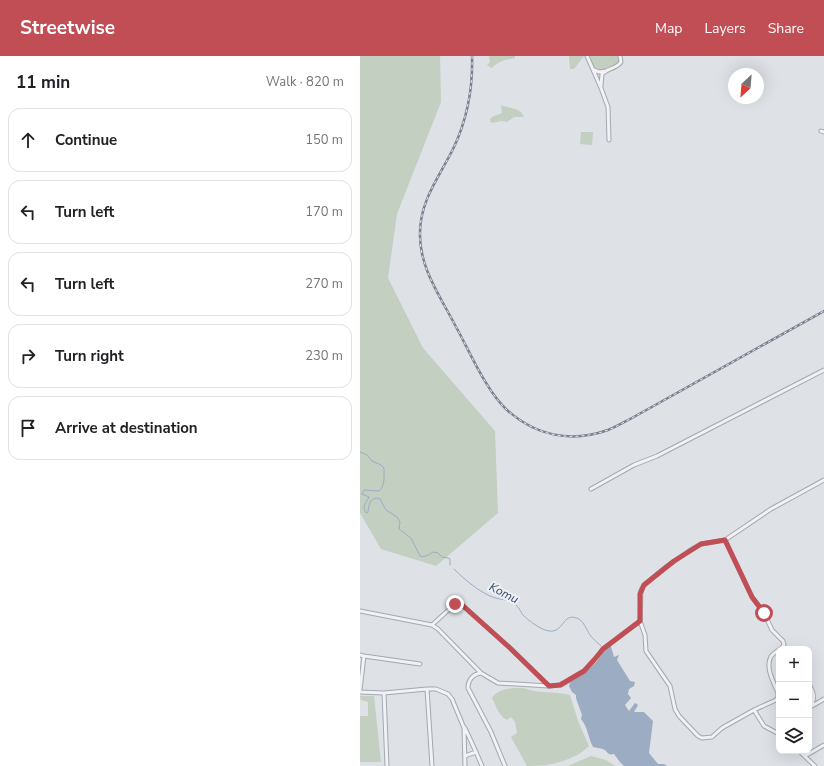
<!DOCTYPE html>
<html lang="en">
<head>
<meta charset="utf-8">
<style>
  :root { --surface:#fff; --page:#f2f2f2; --text:#202124; --muted:#757577; --line:#e0e0e0; --accent:#c14d55 }
  body { margin:0; font-family:"Nunito Sans",sans-serif; background:var(--page); color:var(--text) }
  .controls { position:absolute; right:12px; bottom:12px; display:grid; overflow:hidden; border-radius:8px; box-shadow:0 4px 16px #0002 }
  .controls button { width:36px; height:36px; display:grid; place-items:center; padding:0; border:0; border-bottom:1px solid var(--line); background:var(--surface); color:var(--text); font:20px sans-serif }
  .compass { position:absolute; left:368px; top:12px; width:36px; height:36px; border-radius:50%; background:var(--surface); box-shadow:0 4px 16px #0002; rotate:206deg }
  .stop { position:absolute; width:12px; height:12px; margin:-9px; border:3px solid #c14d55; border-radius:50%; background:#fff }
  .stop.end { background:#c14d55; border-color:#fff; box-shadow:0 1px 4px #0008 }
  .list { margin:0; padding:0; list-style:none }
  h2 { display:flex; justify-content:space-between; align-items:center; height:52px; margin:0; padding:0 16px; font-size:17px }
  h2 small { font-size:13px; font-weight:400; color:var(--muted) }
  .list li { display:grid; grid-template-columns:26px 1fr auto; gap:12px; align-items:center; box-sizing:border-box; height:64px; margin:0 8px 8px; padding:0 8px; border:1px solid var(--line); border-radius:12px }
  .list b { display:block; font-size:15px; white-space:nowrap }
  .list em { font-size:13px; font-style:normal; color:var(--muted) }
  .icon { flex:none; width:22px; height:22px; fill:none; stroke:currentColor; stroke-width:2; stroke-linecap:round; stroke-linejoin:round }
  .map { position:relative; flex:none; width:464px; height:710px; overflow:hidden }
  header { display:flex; align-items:center; gap:24px; box-sizing:border-box; height:56px; padding:0 20px; background:var(--accent); color:#fff }
  header strong { font-size:19px }
  nav { display:flex; gap:22px; margin-inline-start:auto; font-size:14px }
  main { display:flex }
  aside { flex:1; background:var(--surface) }
  .map>svg:first-child { display:block }
  .green { fill:#c3cfc0 }
  .water { fill:#9cacc3 }
  .lines { fill:none; stroke-linecap:round; stroke-linejoin:round }
  .stream { stroke:#9cacc3; stroke-width:1 }
  .street-casing { stroke:#a4a8b0; stroke-width:5 }
  .street { stroke:#f0f2f5; stroke-width:3 }
  .rail-casing { stroke:#797f8e; stroke-width:2.5 }
  .rail { stroke:#edf0f4; stroke-width:1; stroke-dasharray:3; stroke-linecap:butt }
  .route { stroke:#c14d55; stroke-width:5 }
  .labels { text-anchor:middle; stroke-width:4; stroke-linejoin:round; paint-order:stroke }
  .water-label { font-size:12px; font-style:italic; fill:#374a6c; stroke:#edf0f4 }
</style>
</head>
<body>
<header>
<strong>Streetwise</strong>
<nav><a>Map</a><a>Layers</a><a>Share</a></nav>
</header>
<main>
<aside>
<h2>11 min<small>Walk · 820 m</small></h2>
<ul class="list">
<li><svg class="icon" aria-label="ahead" viewBox="0 0 24 24"><path d="M12 20V5M6 11l6-6 6 6"/></svg><div><b>Continue</b></div><em>150 m</em></li>
<li><svg class="icon" aria-label="left" viewBox="0 0 24 24"><path d="M17 20v-9H6M10 6l-5 5 5 5"/></svg><div><b>Turn left</b></div><em>170 m</em></li>
<li><svg class="icon" aria-label="left" viewBox="0 0 24 24"><path d="M17 20v-9H6M10 6l-5 5 5 5"/></svg><div><b>Turn left</b></div><em>270 m</em></li>
<li><svg class="icon" aria-label="right" viewBox="0 0 24 24"><path d="M7 20v-9h11M14 6l5 5-5 5"/></svg><div><b>Turn right</b></div><em>230 m</em></li>
<li><svg class="icon" aria-label="arrive" viewBox="0 0 24 24"><path d="M6 21V4h12l-3 4 3 4H6"/></svg><div><b>Arrive at destination</b></div></li>
</ul>
</aside>
<div class="map">
<svg width="464" height="710" viewBox="0 0 464 710">
  <rect width="100%" height="100%" fill="#dee1e6"/>
  <path class="green" d="M 0,0 L 80,0 L 81,46 L 37,158 L 28,222 L 63,292 L 135,375 L 138,457 L 76,510 L 21,493 L 0,457 Z
    M 129,0 L 155,0 L 155,2 C 145,4 138,5 132,12 L 127,9 L 130,6 Z
    M 209,0 L 224,0 L 214,13 L 210,13 Z
    M 228,0 L 259,0 L 260,6 L 259,8 L 240,15 L 234,13 Z
    M 141,49 C 150,53 160,51 164,61 L 154,61 L 147,66 L 142,65 L 131,67 L 130,64 L 132,61 L 142,57 Z
    M 221,76 L 233,76 L 232,89 L 220,88 Z
    M 163,632 C 178,638 194,635 210,639 L 218,665 L 229,690 C 213,706 188,710 167,710 L 151,681 L 157,677 L 155,666 L 151,661 L 147,664 C 139,660 136,650 132,642 C 139,632 151,632 163,632 Z
    M 0,640 L 14,640 L 21,706 L 0,706 L 0,660 L 8,660 L 8,646 L 1,644 Z
    M 231,700 L 246,704 L 255,710 L 208,710 Z"/>
  <path class="water" d="M 250,587 L 254,601 L 259,599 L 257,604 L 270,625 L 275,626 L 274,630 L 269,633 L 268,638 L 271,642 L 265,649 L 269,655 L 275,647 L 278,649 L 274,656 L 284,656 L 293,665 L 289,697 L 298,708 L 304,708 L 307,710 L 264,710 L 260,706 L 254,698 C 247,700 248,695 243,693 C 240,692 236,692 233,691 C 228,682 228,671 221,663 L 222,659 L 216,642 L 216,639 L 212,636 L 209,630 L 211,625 L 225,617 L 240,597 Z"/>
  <g class="lines">
    <path class="stream" d="M 0,396 L 7,399 L 12,405 L 21,409 L 24,412 L 24,424 L 22,432 L 19,435 L 4,434 L 2,438 L 9,441 C 7,446 1,450 6,457 L 8,456 C 9,449 9,443 17,442 L 20,443 L 26,454 L 37,461 L 40,466 L 39,473 L 51,482 L 60,500 C 65,502 69,498 73,496 L 78,497 L 82,501 L 88,502 L 90,503 L 90,509
      M 94,513 C 104,523 117,534 130,540 C 138,544 150,543 156,549 C 159,552 161,556 163,559 C 169,565 181,574 189,575 C 204,577 202,557 217,562 C 224,565 226,573 230,579 C 233,583 237,586 241,590"/>
    <g class="street-casing">
      <path id="street" d="M 227,0 L 241,32 L 248,51 L 249,84
        M 234,14 L 239,16 L 246,15
        M 241,30 L 242,18 C 248,12 256,13 261,6 L 260,0
        M 461,75 L 464,76
        M 231,433 L 274,409 L 297,400 L 464,314
        M 365,484 L 392,541 L 404,557 L 412,574 L 423,585 L 424,589 L 421,593
        M 0,555 L 72,569 L 78,573 L 121,617
        M 72,569 L 95,548 L 101,548 L 150,592 L 189,630
        M 419,594 C 416,596 411,598 410,603 C 406,613 414,627 418,637 L 418,641 L 416,644 L 394,654 L 362,672 L 352,681 L 342,682 L 338,680 L 319,660 L 315,653 L 310,630 L 286,595 L 285,579 L 280,565 L 281,534 L 284,529 L 306,511 L 329,495 L 341,488 L 365,484 L 411,453 L 464,424
        M 0,599 L 4,600 L 0,634
        M 4,600 L 60,608
        M 449,628 C 453,635 457,644 449,651
        M 67,633 L 72,710
        M 0,636 L 24,637 L 67,633 L 76,633 L 88,638 L 92,643 L 104,672 L 105,710
        M 24,637 L 27,710
        M 452,650 L 464,643
        M 394,654 L 404,670 L 419,678
        M 105,672 L 116,696
        M 439,695 L 455,710
        M 105,700 L 116,696 L 122,710
        M 445,700 L 464,689
        M 145,710 L 131,676 L 108,632 C 108,624 113,618 121,617 L 138,627 L 189,630 L 201,629 L 225,615 L 235,605 L 243,593 L 280,565"/>
    </g>
    <use href="#street" class="street"/>
    <g class="rail-casing">
      <path id="rail" d="M 112,0 C 113,31 107,63 94,91 C 80,120 60,144 60,177 C 59,211 80,240 95,269 C 109,294 126,335 147,354 C 176,380 211,387 248,374 C 256,371 264,366 272,362 L 464,255"/>
    </g>
    <use href="#rail" class="rail"/>
  </g>
  <g class="lines">
    <path class="route" d="M 95,548 L 101,548 L 150,592 L 189,630 L 200,629 L 224,615 L 234,604 L 243,593 L 280,565 L 280,538 L 284,529 L 314,505 L 341,488 L 365,484 L 392,541 L 404,557"/>
  </g>
  <g class="labels">
    <g class="water-label">
      <text transform="translate(144 537) rotate(27)" y="4">Komu</text>
    </g>
  </g>
</svg>
<div class="controls">
<button>+</button>
<button>−</button>
<button><svg class="icon" aria-label="layers" viewBox="0 0 24 24"><path d="M12 4l9 5-9 5-9-5zM3 14l9 5 9-5"/></svg></button>
</div>
<svg class="compass" viewBox="-18 -18 36 36"><path d="M0-13l5 13h-10z" fill="#e53935"/><path d="M0 13l5-13h-10z" fill="#757577"/></svg>
<div class="stop" style="left:404px;top:557px"></div>
<div class="stop end" style="left:95px;top:548px"></div>
</div>
</main>
</body>
</html>
